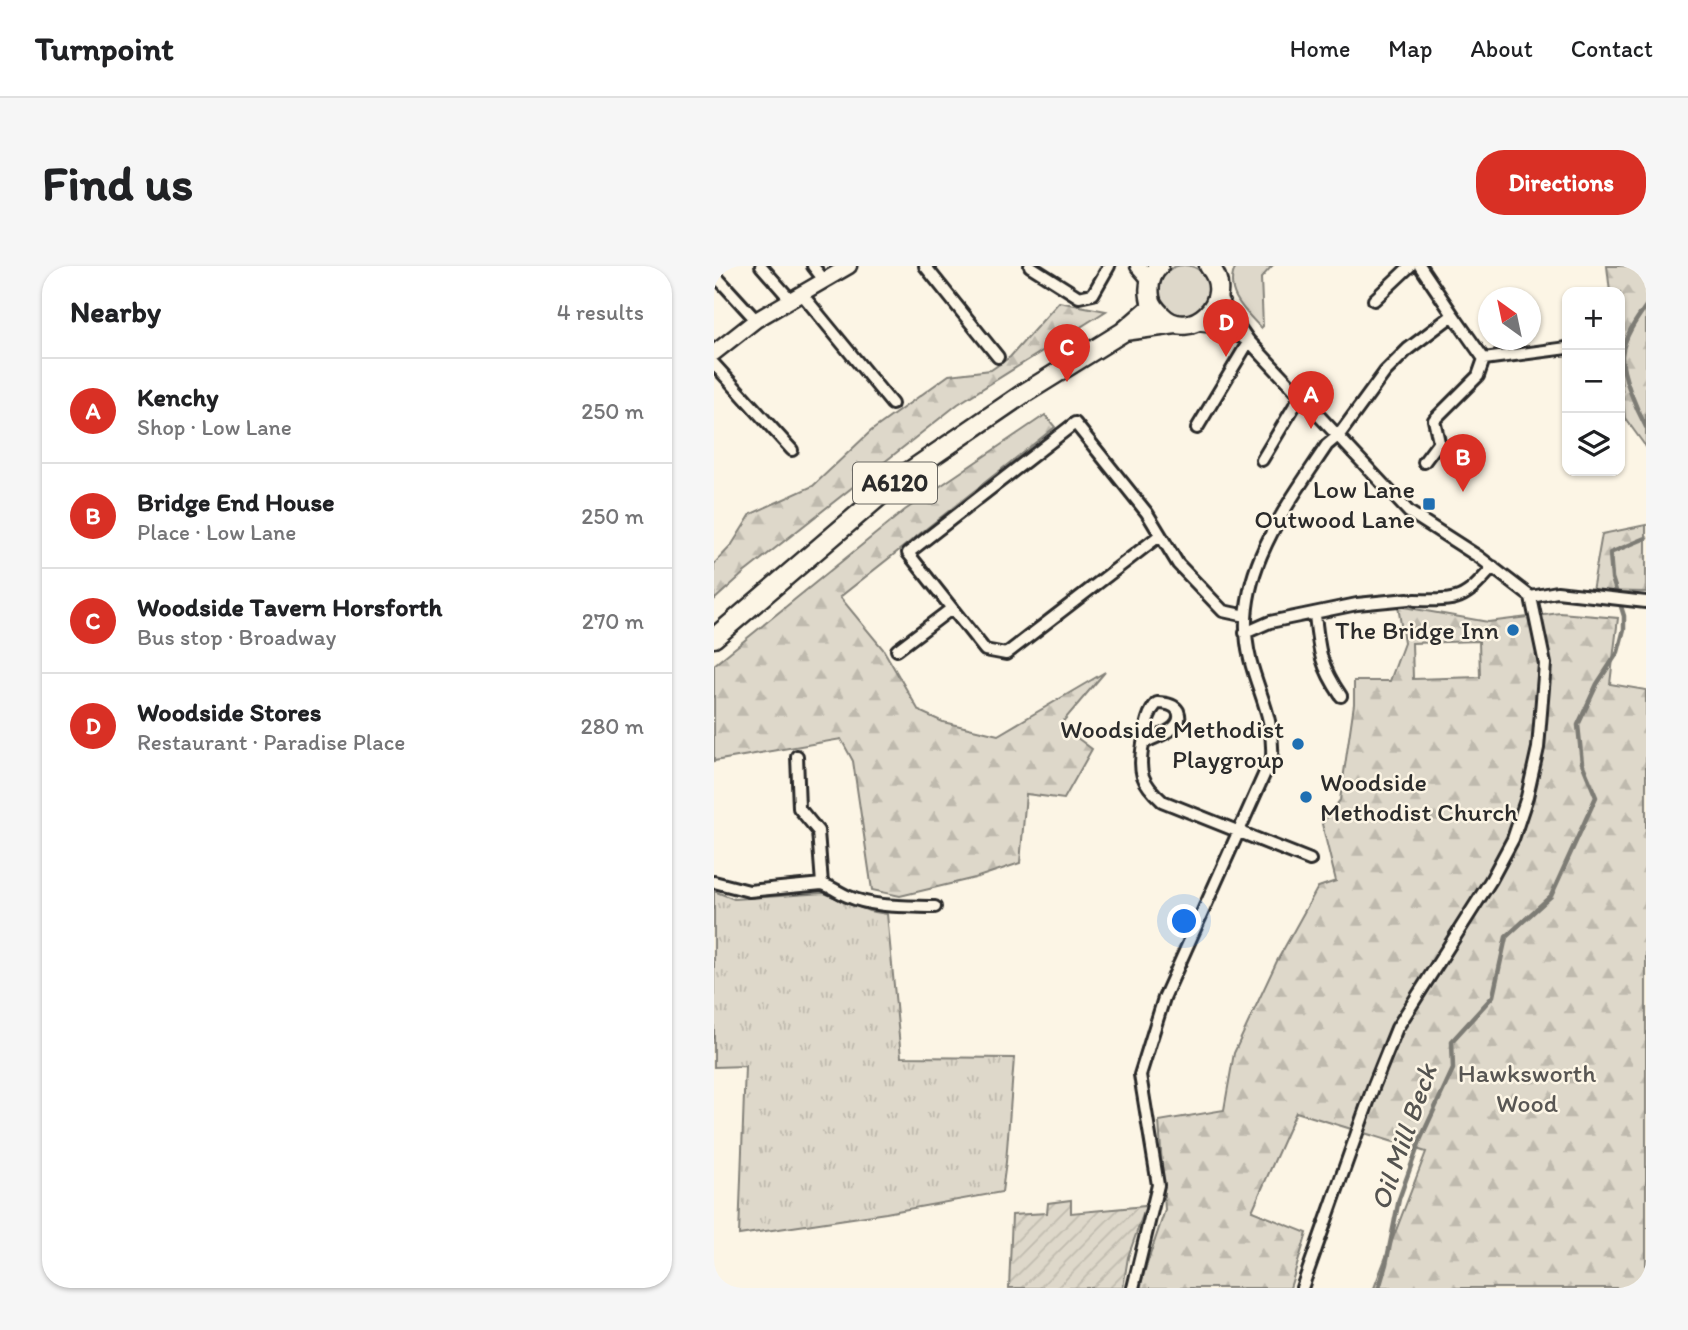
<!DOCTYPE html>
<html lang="en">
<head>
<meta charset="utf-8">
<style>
  :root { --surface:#fff; --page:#f6f6f6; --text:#202124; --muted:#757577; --line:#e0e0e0; --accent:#d93025 }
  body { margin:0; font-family:Itim,sans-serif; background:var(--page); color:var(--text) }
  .controls { position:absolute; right:21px; top:21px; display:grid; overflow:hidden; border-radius:14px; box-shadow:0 2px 5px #0004 }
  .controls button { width:63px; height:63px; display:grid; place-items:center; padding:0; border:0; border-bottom:2px solid var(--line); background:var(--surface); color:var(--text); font:35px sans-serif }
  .compass { position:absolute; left:764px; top:21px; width:63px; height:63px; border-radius:50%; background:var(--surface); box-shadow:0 2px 5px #0004; rotate:327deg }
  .you { position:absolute; left:471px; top:656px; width:24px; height:24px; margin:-18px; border:5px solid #fff; border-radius:50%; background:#1a73e8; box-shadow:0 0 0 10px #1a73e833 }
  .badge { display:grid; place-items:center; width:46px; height:46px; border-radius:50%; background:var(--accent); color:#fff; font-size:23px; font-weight:700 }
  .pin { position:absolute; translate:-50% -58px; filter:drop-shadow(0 2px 4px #0008) }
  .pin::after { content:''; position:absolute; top:37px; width:24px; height:21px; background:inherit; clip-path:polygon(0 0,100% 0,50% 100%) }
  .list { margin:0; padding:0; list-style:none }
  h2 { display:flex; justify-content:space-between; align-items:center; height:91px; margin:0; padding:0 28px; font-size:30px }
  h2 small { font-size:23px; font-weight:400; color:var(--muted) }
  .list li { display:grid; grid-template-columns:46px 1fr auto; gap:21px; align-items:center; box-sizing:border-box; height:105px; padding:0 28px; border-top:2px solid var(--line) }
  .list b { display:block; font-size:26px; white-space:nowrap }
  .list p { margin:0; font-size:23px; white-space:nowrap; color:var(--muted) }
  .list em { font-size:23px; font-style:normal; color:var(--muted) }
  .icon { flex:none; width:38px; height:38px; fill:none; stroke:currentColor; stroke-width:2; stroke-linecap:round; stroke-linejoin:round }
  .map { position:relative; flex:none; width:932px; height:1022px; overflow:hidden; border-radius:28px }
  header { display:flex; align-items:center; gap:42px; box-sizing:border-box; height:98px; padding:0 35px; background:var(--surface); border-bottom:2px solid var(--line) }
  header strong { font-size:33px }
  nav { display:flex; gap:38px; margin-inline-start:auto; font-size:24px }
  .intro { display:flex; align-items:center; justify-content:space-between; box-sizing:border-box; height:168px; padding:0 42px }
  h1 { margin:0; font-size:49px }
  .button { padding:18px 32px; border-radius:28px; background:var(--accent); color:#fff; font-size:24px; font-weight:700 }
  main { display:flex; gap:42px; padding:0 42px }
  aside { flex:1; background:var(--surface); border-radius:28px; box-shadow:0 2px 5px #0004 }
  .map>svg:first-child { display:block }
  .grass { fill:#ded8ca; stroke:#84827a; stroke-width:2 }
  .forest { fill:url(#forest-firs); stroke:#84827a; stroke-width:2; fill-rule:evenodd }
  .park { fill:url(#park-tufts); stroke:#84827a; stroke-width:2 }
  .garden { fill:url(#garden-furrows); stroke:#84827a; stroke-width:2 }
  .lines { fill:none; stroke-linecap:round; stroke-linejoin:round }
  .stream { stroke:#7d7b74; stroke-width:4.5 }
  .minor-casing { stroke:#2b2b2b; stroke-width:16 }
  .tertiary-casing { stroke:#2b2b2b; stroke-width:19 }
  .trunk-casing { stroke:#2b2b2b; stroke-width:23 }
  .minor { stroke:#fcf5e5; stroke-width:10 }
  .tertiary { stroke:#fcf5e5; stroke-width:14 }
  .trunk { stroke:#fcf5e5; stroke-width:18 }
  .poi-dot { fill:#1f6fb2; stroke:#fcf5e5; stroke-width:2.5 }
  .labels { text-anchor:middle; stroke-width:5; stroke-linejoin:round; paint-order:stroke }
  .shield { fill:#fcf5e5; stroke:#6a6863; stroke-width:2 }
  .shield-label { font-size:24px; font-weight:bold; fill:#2b2b2b }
  .poi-label { font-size:26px; fill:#2b2b2b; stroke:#fcf5e5; text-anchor:end }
  .park-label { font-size:26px; fill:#585653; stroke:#fcf5e5 }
  .water-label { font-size:28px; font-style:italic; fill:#545350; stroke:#fcf5e5 }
</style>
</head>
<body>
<header>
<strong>Turnpoint</strong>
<nav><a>Home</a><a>Map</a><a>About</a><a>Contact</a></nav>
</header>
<div class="intro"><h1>Find us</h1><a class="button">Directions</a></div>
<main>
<aside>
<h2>Nearby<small>4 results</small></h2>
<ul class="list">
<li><span class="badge">A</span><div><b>Kenchy</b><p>Shop · Low Lane</p></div><em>250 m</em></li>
<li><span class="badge">B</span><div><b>Bridge End House</b><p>Place · Low Lane</p></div><em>250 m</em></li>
<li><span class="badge">C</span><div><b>Woodside Tavern Horsforth</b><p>Bus stop · Broadway</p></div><em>270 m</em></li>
<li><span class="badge">D</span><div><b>Woodside Stores</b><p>Restaurant · Paradise Place</p></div><em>280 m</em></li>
</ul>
</aside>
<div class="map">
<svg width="932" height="1022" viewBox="0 0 932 1022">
  <defs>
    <pattern id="forest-firs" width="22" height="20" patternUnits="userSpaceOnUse" patternTransform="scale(1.75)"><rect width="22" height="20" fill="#ded8ca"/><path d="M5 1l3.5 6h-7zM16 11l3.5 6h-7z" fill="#bfbaae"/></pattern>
    <pattern id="park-tufts" width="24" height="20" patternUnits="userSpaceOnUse" patternTransform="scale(1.75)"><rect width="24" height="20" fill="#ded8ca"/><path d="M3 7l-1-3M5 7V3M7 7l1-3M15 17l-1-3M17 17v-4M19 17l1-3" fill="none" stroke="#bfbaae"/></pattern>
    <pattern id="garden-furrows" width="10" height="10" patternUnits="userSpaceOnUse" patternTransform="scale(1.75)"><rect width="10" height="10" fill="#ded8ca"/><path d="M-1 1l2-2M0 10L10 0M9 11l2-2" fill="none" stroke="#bfbaae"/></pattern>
  </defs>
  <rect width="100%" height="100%" fill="#fcf5e5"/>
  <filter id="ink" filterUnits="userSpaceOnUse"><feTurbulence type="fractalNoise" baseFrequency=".0143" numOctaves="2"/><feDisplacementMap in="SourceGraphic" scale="14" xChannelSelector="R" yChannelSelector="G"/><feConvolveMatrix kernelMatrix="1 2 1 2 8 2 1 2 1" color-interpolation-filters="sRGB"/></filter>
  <g filter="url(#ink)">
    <path class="grass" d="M445 24a25 25 0 1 1 50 0a25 25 0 1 1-50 0Z
      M 522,0 L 558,0 L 547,12 L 549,60 L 547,62 C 530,44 509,25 522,0 Z"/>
    <path class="forest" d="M 893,0 L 932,0 L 932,181 L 911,152 L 906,101 L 906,26 L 896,26 Z
      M 345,36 L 392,45 L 244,138 L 31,306 L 0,334 L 0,298 L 17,280 L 37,248 L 99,220 L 157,165 L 235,109 L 277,104 L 296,91 Z
      M 331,149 L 341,161 L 126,331 L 169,383 L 205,445 L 229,456 L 284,469 L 391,406 L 346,459 L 378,483 L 350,533 L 312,528 L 306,597 L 261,612 L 186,630 L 158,624 L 139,495 L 127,473 L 0,495 L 0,399 L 191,244 Z
      M 932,259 L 932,326 L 878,325 L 888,268 Z
      M 684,340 L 774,356 L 846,347 L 904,352 L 896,418 L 932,424 L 932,1022 L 660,1022 L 712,886 L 582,846 L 538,945 L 593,967 L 576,1022 L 425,1022 L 451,944 L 445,855 L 510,844 L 520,787 L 563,695 L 604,621 L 622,615 L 608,558 L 626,534 L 640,438 L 640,415 L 676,415 L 690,377 ZM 765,375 L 766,411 L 699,413 L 698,377 Z"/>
    <path class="park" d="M 0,625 L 20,633 L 110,627 L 155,645 L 173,648 L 187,791 L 300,792 L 292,896 L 288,926 L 172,947 L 25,969 L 31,800 L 0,801 Z"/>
    <path class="garden" d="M 357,934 L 357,947 L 432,940 L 414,991 L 409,1022 L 295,1022 L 298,949 L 333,947 L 334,937 Z"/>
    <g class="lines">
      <path class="stream" d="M 932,40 C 922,54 910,71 908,89 C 907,108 923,144 932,161
        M 665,1022 L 672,998 L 685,933 L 707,872 L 739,803 L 738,775 L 779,730 L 792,671 L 837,630 L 882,531 L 868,497 L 864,459 L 883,418 L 904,386 L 910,363 L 910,350 L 898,312 L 896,287 L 932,272"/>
      <g class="minor-casing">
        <path id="minor" d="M 47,0 L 76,33
          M 99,0 L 110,14
          M 211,0 L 284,91
          M 316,0 L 365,31 L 379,28 L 395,0
          M 706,0 L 739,49
          M 0,8 L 42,54
          M 87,27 L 178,138
          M 505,28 L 512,42 L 535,75 L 695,246 L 765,291 L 817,331 L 843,326 L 932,336
          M 660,34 L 696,0
          M 478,58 L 506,61 L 533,74
          M 0,98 L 78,184
          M 483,162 L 535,75
          M 548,194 L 587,129
          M 710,196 L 725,176 L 720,154 L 764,110 L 770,93
          M 445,270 L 292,388 L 271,384 L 194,287 L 361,157 L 433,247 L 464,298 L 509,345 L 532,350
          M 701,334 C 746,335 749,335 779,301
          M 601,349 C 605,385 606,399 627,430
          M 531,367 L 556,356 L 643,338 L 694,333
          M 183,384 L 237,343
          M 429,478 C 432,463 432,449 443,437 C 450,437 460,438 464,445 C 472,465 439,470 429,478 C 424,506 427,516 448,535 L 596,594
          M 0,616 L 35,625 L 108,618 L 104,565 L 85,542 L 83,490
          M 108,618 C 118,621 124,626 133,630 C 160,642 193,640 221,641
          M 419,1022 L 444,919 L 426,809 L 450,732 L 558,491 C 560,451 545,429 536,393 C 516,313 572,241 613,179 L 625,169 L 671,106 L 694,83 L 739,49 L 770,93 L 853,82
          M 588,1022 L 660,819 L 683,762 L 777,614 L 799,573 L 813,531 L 824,482 L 831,398 L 817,331"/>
      </g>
      <g class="tertiary-casing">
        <path id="tertiary" d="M 424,0 L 436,14
          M 0,87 L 42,54 L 135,0"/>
      </g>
      <g class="trunk-casing">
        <path id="trunk" d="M 445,0 C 437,8 434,19 436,31 C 437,39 442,44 447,49 C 475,79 525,34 495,0
          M 410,65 L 462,58
          M 0,372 L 189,210 L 309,128 L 409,66 L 439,40"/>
      </g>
      <use href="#minor" class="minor"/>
      <use href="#tertiary" class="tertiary"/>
      <use href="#trunk" class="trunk"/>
    </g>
  </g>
  <g class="poi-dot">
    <rect x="708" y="231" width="14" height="14" rx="3.5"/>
    <circle cx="799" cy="364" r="7"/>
    <circle cx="584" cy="478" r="7"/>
    <circle cx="592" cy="531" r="7"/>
  </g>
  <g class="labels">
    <rect class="shield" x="139" y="196.5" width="84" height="41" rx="5"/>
    <g class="shield-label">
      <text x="181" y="225">A6120</text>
    </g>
    <g class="poi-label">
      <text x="701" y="232">Low Lane<tspan x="701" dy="30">Outwood Lane</tspan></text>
      <text x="785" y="373">The Bridge Inn</text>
      <text x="570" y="472">Woodside Methodist<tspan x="570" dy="30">Playgroup</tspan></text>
      <text x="606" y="525" text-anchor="start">Woodside<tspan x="606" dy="30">Methodist Church</tspan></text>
    </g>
    <g class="park-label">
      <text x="813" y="816">Hawksworth<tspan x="813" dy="30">Wood</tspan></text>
    </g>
    <g class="water-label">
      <text transform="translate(689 871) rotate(-71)" y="10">Oil Mill Beck</text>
    </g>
  </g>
</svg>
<div class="controls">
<button>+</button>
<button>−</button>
<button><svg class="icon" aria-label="layers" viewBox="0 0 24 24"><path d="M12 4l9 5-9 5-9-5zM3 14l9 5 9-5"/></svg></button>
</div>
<svg class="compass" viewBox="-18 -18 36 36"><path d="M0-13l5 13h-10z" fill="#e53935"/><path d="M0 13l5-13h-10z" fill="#757577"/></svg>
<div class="you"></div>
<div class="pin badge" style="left:597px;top:163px">A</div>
<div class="pin badge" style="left:749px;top:226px">B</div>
<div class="pin badge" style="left:353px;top:116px">C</div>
<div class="pin badge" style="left:512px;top:91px">D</div>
</div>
</main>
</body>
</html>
